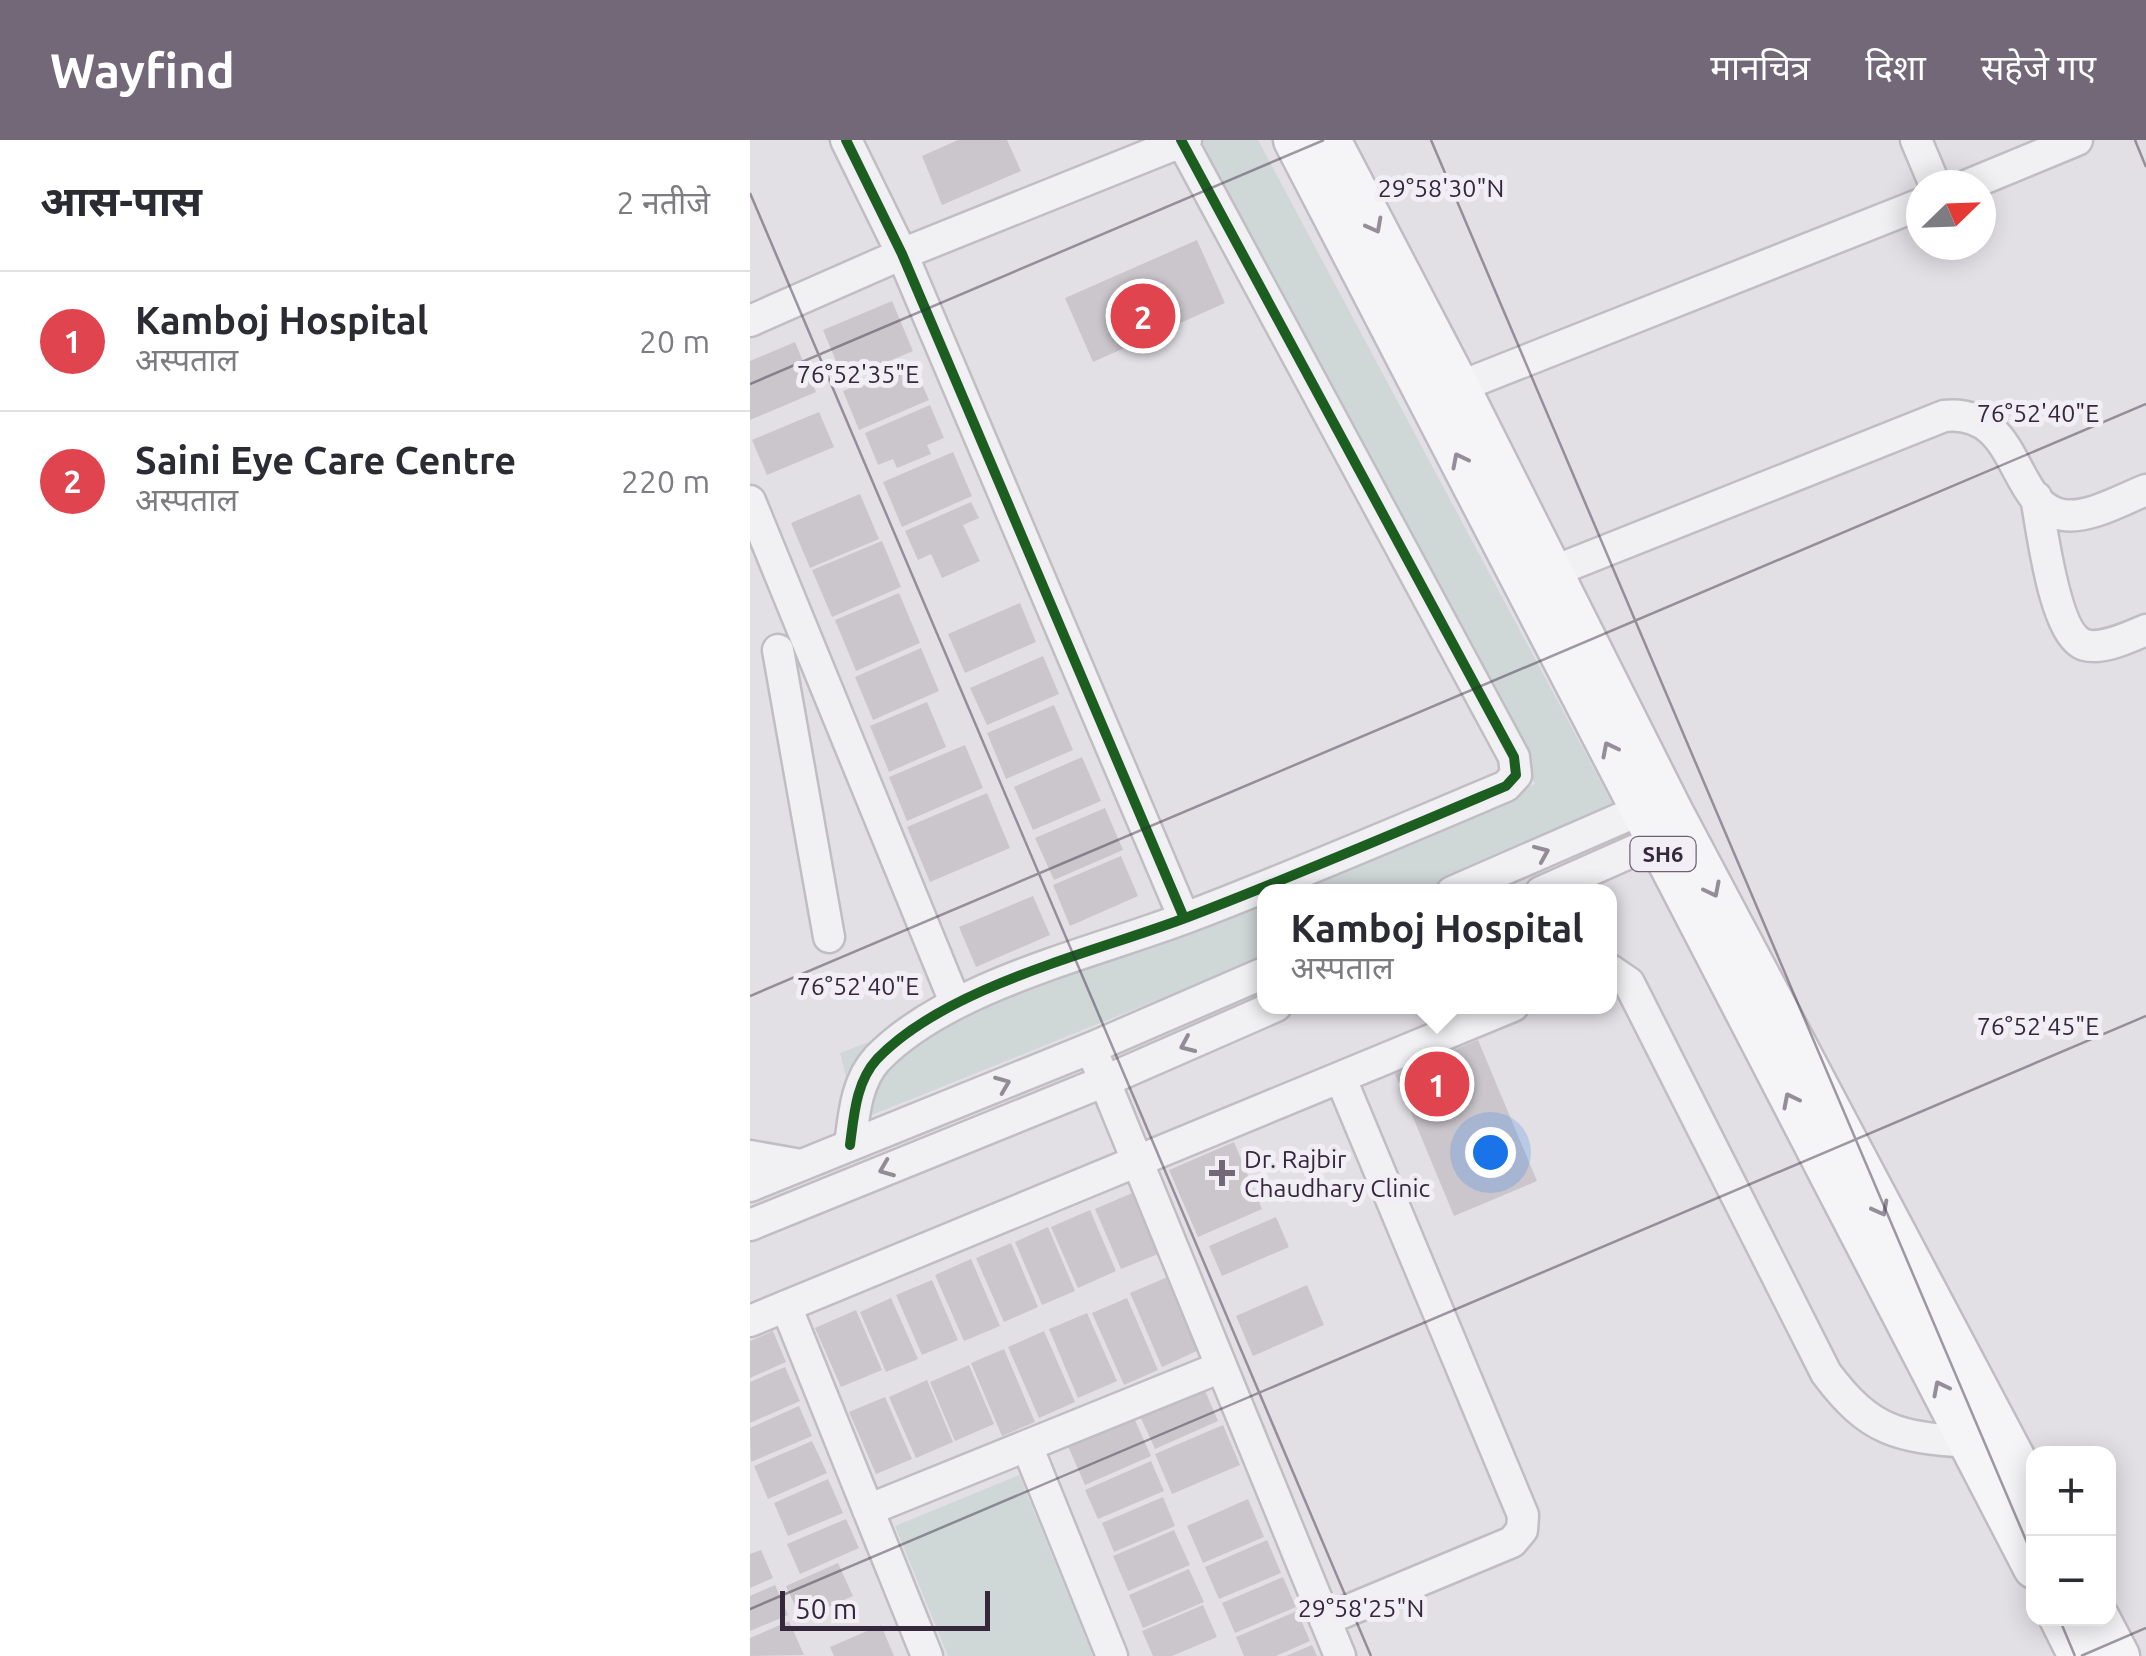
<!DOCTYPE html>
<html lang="hi">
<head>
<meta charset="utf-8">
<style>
  :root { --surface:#fff; --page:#f7f7f7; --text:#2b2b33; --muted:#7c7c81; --line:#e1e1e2; --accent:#726878 }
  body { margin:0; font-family:Ubuntu,"Noto Sans Devanagari",sans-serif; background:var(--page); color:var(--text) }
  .controls { position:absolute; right:30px; bottom:30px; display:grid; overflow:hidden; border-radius:20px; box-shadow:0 5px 25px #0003 }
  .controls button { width:90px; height:90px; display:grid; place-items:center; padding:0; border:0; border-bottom:2px solid var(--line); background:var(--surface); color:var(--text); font:50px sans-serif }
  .compass { position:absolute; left:1156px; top:30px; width:90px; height:90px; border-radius:50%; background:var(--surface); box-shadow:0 5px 25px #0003; rotate:67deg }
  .scale { position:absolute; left:30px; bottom:25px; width:210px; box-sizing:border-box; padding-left:10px; border:5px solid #35283d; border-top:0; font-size:28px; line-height:35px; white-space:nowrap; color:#35283d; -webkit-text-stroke:8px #f2eef5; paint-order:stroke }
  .you { position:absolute; left:740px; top:1012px; width:35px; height:35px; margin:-25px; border:8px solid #fff; border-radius:50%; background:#1a73e8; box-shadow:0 0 0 15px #1a73e833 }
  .badge { display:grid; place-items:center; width:65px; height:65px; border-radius:50%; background:var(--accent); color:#fff; font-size:32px; font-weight:700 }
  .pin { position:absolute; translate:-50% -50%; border:5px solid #fff; box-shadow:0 2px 10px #0006 }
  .popup { position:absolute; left:507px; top:744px; width:360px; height:130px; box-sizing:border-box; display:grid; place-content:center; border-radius:20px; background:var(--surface); filter:drop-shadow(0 2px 8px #0005); font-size:32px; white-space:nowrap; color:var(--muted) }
  .popup b { font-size:38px; color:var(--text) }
  .popup::after { content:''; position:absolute; left:50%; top:100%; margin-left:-20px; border:20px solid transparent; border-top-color:var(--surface) }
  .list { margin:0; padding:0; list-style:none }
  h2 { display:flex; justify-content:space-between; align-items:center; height:130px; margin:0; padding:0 40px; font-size:42px }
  h2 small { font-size:32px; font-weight:400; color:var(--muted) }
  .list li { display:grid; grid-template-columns:65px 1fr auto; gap:30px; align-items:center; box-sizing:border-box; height:140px; padding:0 40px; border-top:2px solid var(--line) }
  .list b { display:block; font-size:38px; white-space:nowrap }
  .list p { margin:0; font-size:32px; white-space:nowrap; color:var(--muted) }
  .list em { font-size:32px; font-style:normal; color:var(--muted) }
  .map { position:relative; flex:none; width:1396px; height:1516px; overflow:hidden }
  header { display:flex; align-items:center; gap:60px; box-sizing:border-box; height:140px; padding:0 50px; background:var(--accent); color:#fff }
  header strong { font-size:48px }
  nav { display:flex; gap:55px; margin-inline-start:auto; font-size:35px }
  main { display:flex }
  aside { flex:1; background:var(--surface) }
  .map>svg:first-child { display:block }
  .green { fill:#d0d7d7 }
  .building { fill:#cac6cc }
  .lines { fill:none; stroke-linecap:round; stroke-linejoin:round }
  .minor-casing { stroke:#c1bec3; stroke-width:35 }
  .major-casing { stroke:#c0bcc3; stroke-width:45 }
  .minor { stroke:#f1f0f2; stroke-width:30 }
  .major { stroke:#f5f4f6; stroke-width:40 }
  .cycleway-casing { stroke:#f2eef5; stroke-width:16 }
  .cycleway { stroke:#1b5e20; stroke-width:10 }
  .oneway { stroke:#958e9a }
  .oneway2 { stroke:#938c98 }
  .ticks { fill:none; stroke:#35283d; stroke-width:2.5; stroke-opacity:0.45 }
  .poi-dot { fill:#726878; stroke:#f2eef5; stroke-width:4 }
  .labels { text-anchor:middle; stroke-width:10; stroke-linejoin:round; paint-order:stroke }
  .shield { fill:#f2eef5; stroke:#6e6374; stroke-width:2.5 }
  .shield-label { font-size:22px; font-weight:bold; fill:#35283d }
  .poi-label { font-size:25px; fill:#35283d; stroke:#f2eef5; text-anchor:start }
  .ticks-label { font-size:25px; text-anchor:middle; fill:#35283d; stroke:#f2eef5; stroke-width:10; stroke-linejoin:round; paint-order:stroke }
</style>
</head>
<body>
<header>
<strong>Wayfind</strong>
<nav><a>मानचित्र</a><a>दिशा</a><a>सहेजे गए</a></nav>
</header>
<main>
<aside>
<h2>आस-पास<small>2 नतीजे</small></h2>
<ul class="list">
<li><span class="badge" style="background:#e0444e">1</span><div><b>Kamboj Hospital</b><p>अस्पताल</p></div><em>20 m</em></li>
<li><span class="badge" style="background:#e0444e">2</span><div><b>Saini Eye Care Centre</b><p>अस्पताल</p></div><em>220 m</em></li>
</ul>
</aside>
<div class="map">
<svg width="1396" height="1516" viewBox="0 0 1396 1516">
  <rect width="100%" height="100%" fill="#e3e0e5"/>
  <path class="green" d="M 448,0 L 508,0 L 869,676 L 679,751 L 514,752 L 514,817 L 107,981 L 90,913 L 785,644 Z
    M 269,1335 L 343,1516 L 198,1516 L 145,1386 Z"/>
  <path class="building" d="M 208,0 L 257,0 L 271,31 L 192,65 L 172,16 Z
    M 447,100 L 475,163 L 343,222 L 315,158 Z
    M 142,161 L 163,211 L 94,240 L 73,190 Z
    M 45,202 L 66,252 L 0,280 L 0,221 Z
    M 162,222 L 179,260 L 109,290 L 93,251 Z
    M 180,265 L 194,298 L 177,305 L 181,314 L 147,328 L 143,319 L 128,325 L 115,293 Z
    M 69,272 L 84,307 L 17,335 L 2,300 Z
    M 203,312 L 222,356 L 152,387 L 133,342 Z
    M 110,354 L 129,399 L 60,428 L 41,383 Z
    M 221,362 L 229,378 L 213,385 L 230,421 L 192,438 L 181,414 L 168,420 L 155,391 Z
    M 132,401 L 151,447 L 82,477 L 62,430 Z
    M 149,453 L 170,503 L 106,531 L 85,480 Z
    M 270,463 L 286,502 L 215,533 L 198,494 Z
    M 171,508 L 189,551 L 123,580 L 105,537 Z
    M 293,516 L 309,554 L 237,585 L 220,548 Z
    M 177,562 L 196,607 L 139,632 L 120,586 Z
    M 304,565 L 323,610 L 256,639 L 237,593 Z
    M 215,605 L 233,648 L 157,681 L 139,637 Z
    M 332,617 L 351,661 L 283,690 L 264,647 Z
    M 237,653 L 260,708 L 180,742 L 157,687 Z
    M 355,668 L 373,710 L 304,740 L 285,698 Z
    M 371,716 L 388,756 L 320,786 L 303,745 Z
    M 283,756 L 300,795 L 226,827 L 209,787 Z
    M 728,900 L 787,1041 L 704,1076 L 645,934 Z
    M 484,1002 L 512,1069 L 448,1097 L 419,1030 Z
    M 382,1053 L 408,1114 L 371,1129 L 345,1069 Z
    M 340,1070 L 366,1131 L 328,1148 L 301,1087 Z
    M 526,1077 L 539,1107 L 472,1136 L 459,1106 Z
    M 298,1087 L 325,1151 L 292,1165 L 265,1102 Z
    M 261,1103 L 288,1167 L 254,1182 L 226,1118 Z
    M 221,1119 L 250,1186 L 214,1201 L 185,1135 Z
    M 420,1136 L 451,1209 L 412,1227 L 380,1153 Z
    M 182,1140 L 208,1200 L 172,1215 L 146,1155 Z
    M 557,1145 L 574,1185 L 503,1216 L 486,1176 Z
    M 141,1158 L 168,1219 L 136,1232 L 110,1172 Z
    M 377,1158 L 408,1230 L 374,1245 L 342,1173 Z
    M 106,1170 L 132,1230 L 91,1247 L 65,1188 Z
    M 337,1173 L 367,1241 L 328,1258 L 299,1189 Z
    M 23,1191 L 36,1222 L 0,1238 L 0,1201 Z
    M 294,1191 L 325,1262 L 289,1278 L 258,1207 Z
    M 254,1209 L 285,1282 L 252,1296 L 221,1223 Z
    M 219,1225 L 244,1284 L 205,1301 L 180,1242 Z
    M 35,1227 L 50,1261 L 0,1283 L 0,1242 Z
    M 177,1240 L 203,1302 L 166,1318 L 139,1257 Z
    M 454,1248 L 468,1281 L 405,1309 L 390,1276 Z
    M 135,1257 L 162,1319 L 126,1334 L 99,1272 Z
    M 49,1266 L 62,1296 L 1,1322 L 0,1288 Z
    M 384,1278 L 401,1316 L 335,1345 L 318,1306 Z
    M 473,1285 L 490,1325 L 422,1354 L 405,1314 Z
    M 62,1301 L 77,1333 L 18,1359 L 4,1326 Z
    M 401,1321 L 414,1351 L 348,1379 L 335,1350 Z
    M 78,1339 L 93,1373 L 38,1396 L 24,1363 Z
    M 413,1357 L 425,1386 L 364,1412 L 352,1383 Z
    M 498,1359 L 514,1397 L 453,1423 L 437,1386 Z
    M 96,1379 L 109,1408 L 50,1434 L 37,1404 Z
    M 424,1390 L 440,1425 L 378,1451 L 363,1416 Z
    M 517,1400 L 531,1433 L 469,1459 L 455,1427 Z
    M 11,1410 L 23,1438 L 0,1448 L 0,1414 Z
    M 88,1423 L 103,1456 L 51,1479 L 36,1446 Z
    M 439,1429 L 454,1462 L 393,1488 L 379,1455 Z
    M 533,1437 L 546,1467 L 485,1493 L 472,1463 Z
    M 25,1445 L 38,1475 L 0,1491 L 0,1456 Z
    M 453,1465 L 467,1497 L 422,1516 L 403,1516 L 392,1491 Z
    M 547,1471 L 560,1501 L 526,1516 L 494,1516 L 486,1497 Z
    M 39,1481 L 54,1515 L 0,1516 L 0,1498 Z
    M 131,1485 L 144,1516 L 84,1516 L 80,1507 Z
    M 562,1505 L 567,1516 L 536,1516 Z"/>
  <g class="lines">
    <g class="minor-casing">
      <path id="minor" d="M 96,0 L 152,114 L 434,778
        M 1166,0 L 1185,45
        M 1218,45 L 1327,0
        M 0,181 L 152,114 L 436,0
        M 709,247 L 1171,64
        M 1286,357 C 1292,388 1304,495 1335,505 C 1353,510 1379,497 1396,490
        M 0,361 L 205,862
        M 802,432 L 1194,276 C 1271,268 1260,367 1313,375 C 1339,379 1373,359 1396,350
        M 28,510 L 79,797
        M 702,752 L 890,670 L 922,671 L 906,701 L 791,752
        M 860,830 L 879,843 L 1076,1233 C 1120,1292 1148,1297 1218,1302
        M 341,908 L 590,1516
        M 100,1005 C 104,975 106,942 127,919 C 197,846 343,813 438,777 C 545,736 650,691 756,646 L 766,635 L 764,617 L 431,0
        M 0,1016 L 51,1025
        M 0,1046 L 341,908 L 514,833
        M 0,1085 L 355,941 L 526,866
        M 36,1166 L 177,1516
        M 0,1181 L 763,866
        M 277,1306 L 362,1516
        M 118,1370 L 471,1227
        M 575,1480 L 762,1402 L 772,1390 L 773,1375 L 591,939"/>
    </g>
    <g class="major-casing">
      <path id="major" d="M 544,0 L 1284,1428
        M 580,0 L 709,247 L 922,671 L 1284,1355
        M 1310,1478 L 1329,1516
        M 1349,1478 L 1369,1516"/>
    </g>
    <use href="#minor" class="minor"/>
    <use href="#major" class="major"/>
    <g class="cycleway-casing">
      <path id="cycleway" d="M 96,0 L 152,114 L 434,778
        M 100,1005 C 104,975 106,942 127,919 C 197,846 343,813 438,777 C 545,736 650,691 756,646 L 766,635 L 764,617 L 431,0"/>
    </g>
    <use href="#cycleway" class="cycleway"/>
  </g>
  <defs><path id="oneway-chevron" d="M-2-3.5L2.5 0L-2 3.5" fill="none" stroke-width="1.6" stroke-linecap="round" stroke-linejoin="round" transform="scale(2.5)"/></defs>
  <g class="oneway">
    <use href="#oneway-chevron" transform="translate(625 86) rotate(62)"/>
    <use href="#oneway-chevron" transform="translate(709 320) rotate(-117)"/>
    <use href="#oneway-chevron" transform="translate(859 609) rotate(-117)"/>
    <use href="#oneway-chevron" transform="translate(963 750) rotate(63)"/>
    <use href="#oneway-chevron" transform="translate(1040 960) rotate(-117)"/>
    <use href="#oneway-chevron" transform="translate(1131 1069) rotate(62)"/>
    <use href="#oneway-chevron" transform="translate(1190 1248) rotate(-117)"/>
  </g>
  <g class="oneway2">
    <use href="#oneway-chevron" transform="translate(792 713) rotate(-23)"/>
    <use href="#oneway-chevron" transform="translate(437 905) rotate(156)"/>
    <use href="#oneway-chevron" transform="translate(253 944) rotate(-22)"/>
    <use href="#oneway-chevron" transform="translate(136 1029) rotate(158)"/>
  </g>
  <path class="ticks" d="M 681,0 L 1284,1419M 1385,0 L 1396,27M 0,53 L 621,1516M 0,244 L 574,0M 0,856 L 1396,264M 0,1469 L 1396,876M 1309,1478 L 1325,1516M 1331,1516 L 1396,1488"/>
  <path class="poi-dot" d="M467 1018h10v10h10v10h-10v10h-10v-10h-10v-10h10z"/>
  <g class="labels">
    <rect class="shield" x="880.5" y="697" width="65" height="34" rx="8"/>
    <g class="shield-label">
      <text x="913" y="722">SH6</text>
    </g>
    <g class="poi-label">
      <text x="494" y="1028">Dr. Rajbir<tspan x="494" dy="29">Chaudhary Clinic</tspan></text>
    </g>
  </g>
  <g class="ticks-label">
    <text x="691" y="57">29°58'30"N</text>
    <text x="108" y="243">76°52'35"E</text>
    <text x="1288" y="282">76°52'40"E</text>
    <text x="108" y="855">76°52'40"E</text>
    <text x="1288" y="895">76°52'45"E</text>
    <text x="611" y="1477">29°58'25"N</text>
  </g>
</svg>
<div class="controls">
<button>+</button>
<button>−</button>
</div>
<svg class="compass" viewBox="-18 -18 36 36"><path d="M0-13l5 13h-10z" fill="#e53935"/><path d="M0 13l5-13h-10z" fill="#7c7c81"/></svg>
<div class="scale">50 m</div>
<div class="you"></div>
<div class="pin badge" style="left:687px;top:944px;background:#e0444e">1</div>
<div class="popup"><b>Kamboj Hospital</b>अस्पताल</div>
<div class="pin badge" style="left:393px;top:176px;background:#e0444e">2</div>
</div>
</main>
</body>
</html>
